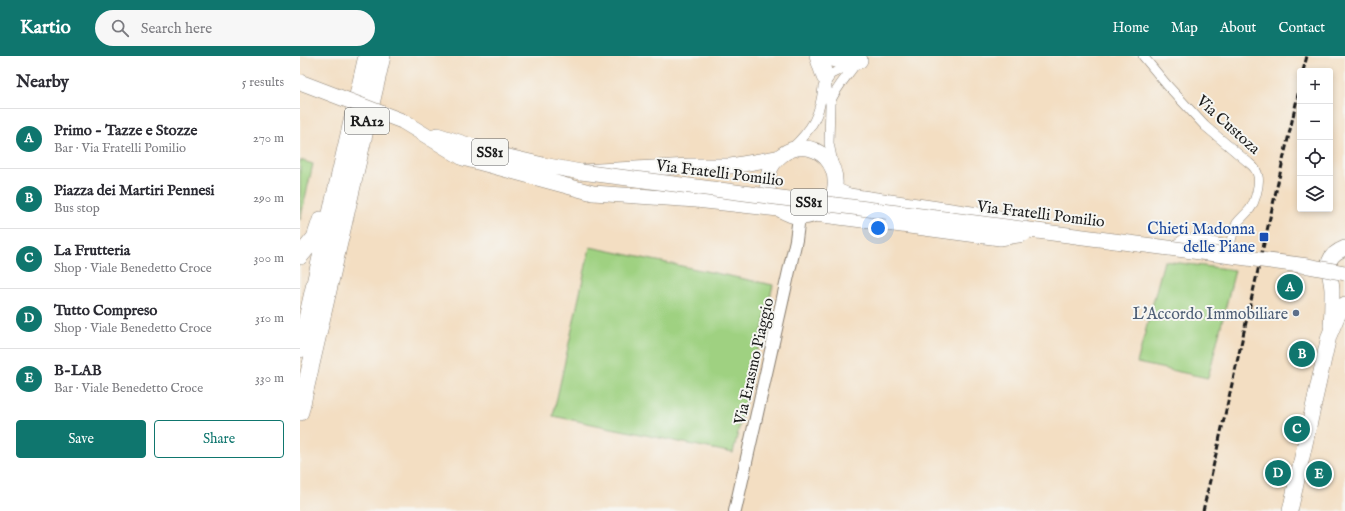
<!DOCTYPE html>
<html lang="en">
<head>
<meta charset="utf-8">
<style>
  :root { --surface:#fff; --page:#f7f7f7; --text:#2b2b33; --muted:#7c7c81; --line:#e1e1e2; --accent:#0f766e }
  body { margin:0; font-family:"IM FELL English",serif; background:var(--page); color:var(--text) }
  .controls { position:absolute; right:12px; top:12px; display:grid; overflow:hidden; border-radius:4px; box-shadow:0 2px 6px #0003 }
  .controls button { width:36px; height:36px; display:grid; place-items:center; padding:0; border:0; border-bottom:1px solid var(--line); background:var(--surface); color:var(--text); font:20px sans-serif }
  .you { position:absolute; left:578px; top:172px; width:14px; height:14px; margin:-10px; border:3px solid #fff; border-radius:50%; background:#1a73e8; box-shadow:0 0 0 6px #1a73e833 }
  .badge { display:grid; place-items:center; width:26px; height:26px; border-radius:50%; background:var(--accent); color:#fff; font-size:13px; font-weight:700 }
  .pin { position:absolute; translate:-50% -50%; border:2px solid #fff; box-shadow:0 1px 4px #0006 }
  .list { margin:0; padding:0; list-style:none }
  h2 { display:flex; justify-content:space-between; align-items:center; height:52px; margin:0; padding:0 16px; font-size:17px }
  h2 small { font-size:13px; font-weight:400; color:var(--muted) }
  .list li { display:grid; grid-template-columns:26px 1fr auto; gap:12px; align-items:center; box-sizing:border-box; height:60px; padding:0 16px; border-top:1px solid var(--line) }
  .list b { display:block; font-size:15px; white-space:nowrap }
  .list p { margin:0; font-size:13px; white-space:nowrap; color:var(--muted) }
  .list em { font-size:13px; font-style:normal; color:var(--muted) }
  .actions { display:flex; gap:8px; padding:12px 16px }
  .actions a { flex:1; padding:9px 0; border:1px solid var(--accent); border-radius:4px; text-align:center; font-size:14px; color:var(--accent) }
  .actions .main { background:var(--accent); color:#fff }
  .icon { flex:none; width:22px; height:22px; fill:none; stroke:currentColor; stroke-width:2; stroke-linecap:round; stroke-linejoin:round }
  .map { position:relative; flex:none; width:1045px; height:455px; overflow:hidden }
  header { display:flex; align-items:center; gap:24px; box-sizing:border-box; height:56px; padding:0 20px; background:var(--accent); color:#fff }
  header strong { font-size:19px }
  nav { display:flex; gap:22px; margin-inline-start:auto; font-size:14px }
  .search { width:280px; height:36px; background:var(--page); display:flex; align-items:center; gap:10px; box-sizing:border-box; padding:0 14px; border-radius:22px; color:var(--muted); font-size:15px }
  main { display:flex }
  aside { flex:1; background:var(--surface) }
  .map>svg:first-child { display:block }
  .green { fill:#9fd181; stroke:#5e764e }
  .lines { fill:none; stroke-linecap:round; stroke-linejoin:round }
  .minor-casing { stroke:#887d6f; stroke-width:10 }
  .tertiary-casing { stroke:#887d6f; stroke-width:14 }
  .primary-casing { stroke:#887d6f; stroke-width:16 }
  .motorway-casing { stroke:#887d6f; stroke-width:18 }
  .minor { stroke:#fff; stroke-width:9 }
  .tertiary { stroke:#fff; stroke-width:12 }
  .primary { stroke:#fff; stroke-width:15 }
  .motorway { stroke:#fff; stroke-width:17 }
  .rail { stroke:#1c1c1c; stroke-width:3; stroke-dasharray:6 3; stroke-linecap:butt }
  .primary-bridge-casing { stroke:#887d6f; stroke-width:16; stroke-linecap:butt }
  .primary-bridge { stroke:#fff; stroke-width:15 }
  .transit-dot { fill:#1a4fb4; stroke:#f6f6f2; stroke-width:1.5 }
  .service-dot { fill:#5c6f8a; stroke:#f6f6f2; stroke-width:1.5 }
  .labels { text-anchor:middle; stroke-width:4; stroke-linejoin:round; paint-order:stroke }
  .shield { fill:#f6f6f2; stroke:#5d5d5c; stroke-width:1 }
  .shield-label { font-size:15px; font-weight:bold; fill:#1c1c1c }
  .street-label { font-size:16px; fill:#1c1c1c; stroke:#f6f6f2 }
  .transit-label { font-size:16px; fill:#164399; stroke:#f6f6f2; text-anchor:end }
  .service-label { font-size:16px; fill:#4e5e75; stroke:#f6f6f2; text-anchor:end }
</style>
</head>
<body>
<header>
<strong>Kartio</strong>
<div class="search"><svg class="icon" aria-label="search" viewBox="0 0 24 24"><circle cx="10" cy="10" r="6"/><path d="M15 15l6 6"/></svg>Search here</div>
<nav><a>Home</a><a>Map</a><a>About</a><a>Contact</a></nav>
</header>
<main>
<aside>
<h2>Nearby<small>5 results</small></h2>
<ul class="list">
<li><span class="badge">A</span><div><b>Primo - Tazze e Stozze</b><p>Bar · Via Fratelli Pomilio</p></div><em>270 m</em></li>
<li><span class="badge">B</span><div><b>Piazza dei Martiri Pennesi</b><p>Bus stop</p></div><em>290 m</em></li>
<li><span class="badge">C</span><div><b>La Frutteria</b><p>Shop · Viale Benedetto Croce</p></div><em>300 m</em></li>
<li><span class="badge">D</span><div><b>Tutto Compreso</b><p>Shop · Viale Benedetto Croce</p></div><em>310 m</em></li>
<li><span class="badge">E</span><div><b>B-LAB</b><p>Bar · Viale Benedetto Croce</p></div><em>330 m</em></li>
</ul>
<div class="actions"><a class="main">Save</a><a>Share</a></div>
</aside>
<div class="map">
<svg width="1045" height="455" viewBox="0 0 1045 455">
  <rect width="100%" height="100%" fill="#f6f6f2"/>
  <filter id="ink" filterUnits="userSpaceOnUse"><feTurbulence type="fractalNoise" baseFrequency=".025" numOctaves="2"/><feDisplacementMap in="SourceGraphic" scale="8" xChannelSelector="R" yChannelSelector="G"/><feConvolveMatrix kernelMatrix="1 2 1 2 8 2 1 2 1" color-interpolation-filters="sRGB"/></filter>
  <filter id="wash" filterUnits="userSpaceOnUse"><feTurbulence type="fractalNoise" baseFrequency=".012" numOctaves="4" result="noise"/><feDisplacementMap in="SourceGraphic" scale="16" xChannelSelector="R" yChannelSelector="G"/><feGaussianBlur stdDeviation="0.9" result="paint"/><feColorMatrix in="noise" values="0 0 0 0 0 0 0 0 0 0 0 0 0 0 0 0 0 1.4 0 .05"/><feComposite in="paint" operator="in"/></filter>
  <g filter="url(#wash)">
    <rect width="100%" height="100%" fill="#f3dec2"/>
    <path class="green" d="M 0,104 L 13,108 L 0,164 Z
      M 290,191 L 473,229 L 433,397 L 253,360 Z
      M 864,205 L 935,214 L 908,322 L 837,307 Z"/>
  </g>
  <g filter="url(#ink)">
    <g class="lines">
      <g class="minor-casing">
        <path id="minor" d="M 843,0 L 867,29 L 905,70 L 949,107 C 953,110 957,114 958,120 C 960,128 955,146 950,153 C 946,158 941,162 937,167 C 933,174 932,181 930,189 L 885,182 L 871,192
          M 525,21 L 530,48 L 529,87 L 533,107
          M 525,21 L 552,8
          M 530,47 C 536,30 550,18 559,3
          M 491,93 C 512,73 520,60 523,31"/>
      </g>
      <g class="tertiary-casing">
        <path id="tertiary" d="M 435,455 L 496,184 L 499,161"/>
      </g>
      <g class="primary-casing">
        <path id="primary" d="M 102,65 L 163,102 L 293,137 L 396,144 L 479,153 C 486,157 492,160 499,161 C 517,162 534,148 535,130 C 536,119 533,110 526,102 C 498,74 453,109 472,143 C 474,147 477,150 479,153
          M 137,79 L 200,99 L 243,109 L 281,116 L 389,110 L 431,110 L 477,102
          M 535,134 L 549,140 L 699,162 L 721,169
          M 515,158 L 594,168
          M 1031,270 C 1032,258 1032,246 1032,234 C 1031,215 1020,202 1045,192
          M 990,455 L 1029,280 L 1037,261 L 1045,248"/>
      </g>
      <g class="motorway-casing">
        <path id="motorway" d="M 518,0 L 525,21
          M 526,0 L 538,4 L 559,4
          M 0,200 L 15,182 L 21,164
          M 0,293 L 67,0
          M 0,356 L 82,0"/>
      </g>
      <use href="#minor" class="minor"/>
      <use href="#tertiary" class="tertiary"/>
      <use href="#primary" class="primary"/>
      <use href="#motorway" class="motorway"/>
      <path class="rail" d="M 1003,15 L 1007,0
        M 903,455 L 1000,30"/>
      <g class="primary-bridge-casing">
        <path id="primary-bridge" d="M 0,26 L 102,65
          M 281,116 L 1008,210 L 1045,217
          M 594,168 L 700,182 L 724,178"/>
      </g>
      <use href="#primary-bridge" class="primary-bridge"/>
    </g>
  </g>
  <rect class="transit-dot" x="959" y="176" width="10" height="10" rx="2"/>
  <circle class="service-dot" cx="996" cy="257" r="4"/>
  <g class="labels">
    <g class="shield">
      <rect x="45" y="52" width="44" height="26" rx="3"/>
      <rect x="172" y="83" width="36" height="26" rx="3"/>
      <rect x="491" y="133" width="36" height="26" rx="3"/>
    </g>
    <g class="shield-label">
      <text x="67" y="70">RA12</text>
      <text x="190" y="101">SS81</text>
      <text x="509" y="151">SS81</text>
    </g>
    <g class="street-label">
      <text transform="translate(929 68) rotate(42)" y="6">Via Custoza</text>
      <text transform="translate(420 116) rotate(7)" y="6">Via Fratelli Pomilio</text>
      <text transform="translate(741 157) rotate(7)" y="6">Via Fratelli Pomilio</text>
      <text transform="translate(453 305) rotate(-77)" y="6">Via Erasmo Piaggio</text>
    </g>
    <g class="transit-label">
      <text x="955" y="178">Chieti Madonna<tspan x="955" dy="18">delle Piane</tspan></text>
    </g>
    <g class="service-label">
      <text x="988" y="263">L'Accordo Immobiliare</text>
    </g>
  </g>
</svg>
<div class="controls">
<button>+</button>
<button>−</button>
<button><svg class="icon" aria-label="locate" viewBox="0 0 24 24"><circle cx="12" cy="12" r="6"/><path d="M12 2v4M12 18v4M2 12h4M18 12h4"/></svg></button>
<button><svg class="icon" aria-label="layers" viewBox="0 0 24 24"><path d="M12 4l9 5-9 5-9-5zM3 14l9 5 9-5"/></svg></button>
</div>
<div class="you"></div>
<div class="pin badge" style="left:990px;top:231px">A</div>
<div class="pin badge" style="left:1002px;top:298px">B</div>
<div class="pin badge" style="left:997px;top:373px">C</div>
<div class="pin badge" style="left:978px;top:417px">D</div>
<div class="pin badge" style="left:1019px;top:418px">E</div>
</div>
</main>
</body>
</html>
